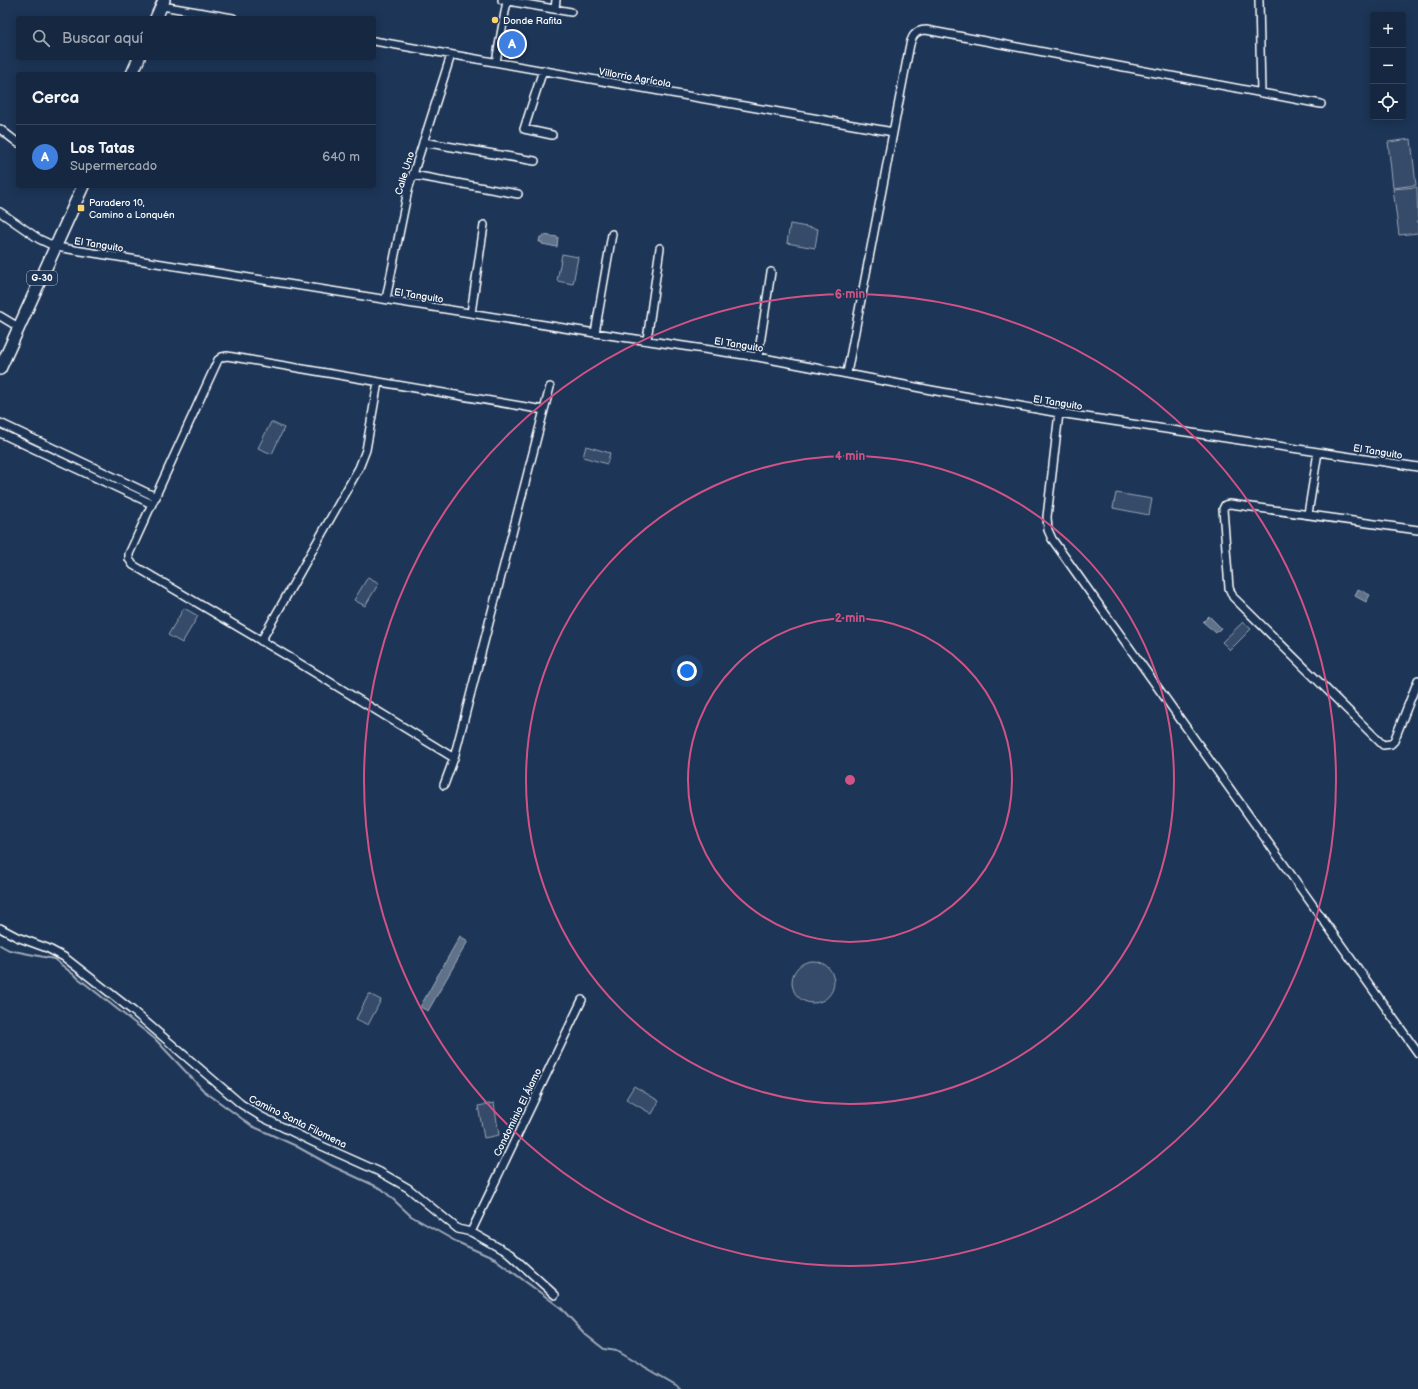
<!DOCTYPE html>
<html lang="es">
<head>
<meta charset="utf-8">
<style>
  :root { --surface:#162841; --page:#1f3048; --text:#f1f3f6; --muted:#9ea6b1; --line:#35445a; --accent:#ffd166 }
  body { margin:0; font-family:"Balsamiq Sans",sans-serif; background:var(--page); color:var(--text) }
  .controls { position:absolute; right:12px; top:12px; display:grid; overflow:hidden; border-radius:4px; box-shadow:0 2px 10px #0003 }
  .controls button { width:36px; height:36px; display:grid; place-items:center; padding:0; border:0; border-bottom:1px solid var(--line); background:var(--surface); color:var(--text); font:20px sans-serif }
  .you { position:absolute; left:687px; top:671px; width:14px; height:14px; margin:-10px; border:3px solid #fff; border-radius:50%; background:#1a73e8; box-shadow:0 0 0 6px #1a73e833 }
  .badge { display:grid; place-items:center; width:26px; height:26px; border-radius:50%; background:var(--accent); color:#fff; font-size:13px; font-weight:700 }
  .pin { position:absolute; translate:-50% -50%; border:2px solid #fff; box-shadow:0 1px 4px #0006 }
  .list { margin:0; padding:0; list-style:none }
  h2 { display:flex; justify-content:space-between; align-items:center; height:52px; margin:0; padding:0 16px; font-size:17px }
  h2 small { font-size:13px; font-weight:400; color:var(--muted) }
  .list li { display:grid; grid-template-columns:26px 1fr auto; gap:12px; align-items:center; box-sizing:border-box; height:64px; padding:0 16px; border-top:1px solid var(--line) }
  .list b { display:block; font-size:15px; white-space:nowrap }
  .list p { margin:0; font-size:13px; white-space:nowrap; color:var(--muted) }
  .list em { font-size:13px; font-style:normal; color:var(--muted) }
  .icon { flex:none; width:22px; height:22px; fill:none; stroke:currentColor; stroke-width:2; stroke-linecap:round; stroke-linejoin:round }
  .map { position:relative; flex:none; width:1418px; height:1389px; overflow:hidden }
  .search { position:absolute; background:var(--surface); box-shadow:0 2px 10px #0003; left:16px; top:16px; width:360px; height:44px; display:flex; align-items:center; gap:10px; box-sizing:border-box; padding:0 14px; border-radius:4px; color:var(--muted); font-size:15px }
  .panel { position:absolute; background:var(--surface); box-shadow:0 2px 10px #0003; left:16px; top:72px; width:360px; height:116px; border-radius:4px }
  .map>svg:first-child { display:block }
  .green { fill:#364b69; stroke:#9aa5b4 }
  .water { fill:#617289; stroke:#a0aab8 }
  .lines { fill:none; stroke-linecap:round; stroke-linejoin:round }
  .stream { stroke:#a0aab8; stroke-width:2 }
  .minor-casing { stroke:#fff; stroke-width:10 }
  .primary-casing { stroke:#fff; stroke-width:14 }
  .minor { stroke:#1d3557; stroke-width:7 }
  .primary { stroke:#1d3557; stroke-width:11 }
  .ring { fill:none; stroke:#d15284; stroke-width:2 }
  .poi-dot { fill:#ffd166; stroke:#1d3557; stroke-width:1.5 }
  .labels { text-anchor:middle; stroke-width:3.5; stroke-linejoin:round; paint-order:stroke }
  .shield { fill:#1d3557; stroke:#bbc2cd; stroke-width:1 }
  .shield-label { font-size:9px; font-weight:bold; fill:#fff }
  .poi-label { font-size:10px; fill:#fff; stroke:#1d3557; text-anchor:start }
  .street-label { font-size:10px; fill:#fff; stroke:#1d3557 }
  .centre { fill:#d15284; stroke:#1d3557; stroke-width:2 }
  .ring-label { font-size:12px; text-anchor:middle; font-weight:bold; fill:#d15284; stroke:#1d3557; stroke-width:3.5; stroke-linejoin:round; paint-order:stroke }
</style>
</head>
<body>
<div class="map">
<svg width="1418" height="1389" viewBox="0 0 1418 1389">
  <rect width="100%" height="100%" fill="#1d3557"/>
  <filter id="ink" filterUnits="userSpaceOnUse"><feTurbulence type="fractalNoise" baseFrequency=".025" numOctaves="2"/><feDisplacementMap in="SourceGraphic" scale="8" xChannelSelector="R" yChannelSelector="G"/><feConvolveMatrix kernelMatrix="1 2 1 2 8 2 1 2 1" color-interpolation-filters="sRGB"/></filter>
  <g filter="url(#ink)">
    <path class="green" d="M 1411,139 L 1416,185 L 1393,188 L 1388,142 Z
      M 1417,187 L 1418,233 L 1399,235 L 1393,189 Z
      M 790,224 L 818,229 L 815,248 L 787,243 Z
      M 562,254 L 578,257 L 573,284 L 557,281 Z
      M 271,422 L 284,428 L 272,454 L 258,448 Z
      M 586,446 L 610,453 L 607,464 L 583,457 Z
      M 1116,493 L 1152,499 L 1149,515 L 1113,508 Z
      M 368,577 L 379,583 L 365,606 L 354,600 Z
      M 184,608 L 198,616 L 182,643 L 168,635 Z
      M 1243,622 L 1251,629 L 1230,650 L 1222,642 Z
      M792 982a21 21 0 1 1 42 0a21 21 0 1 1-42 0Z
      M 369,994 L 381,1000 L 368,1025 L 356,1019 Z
      M 634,1086 L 659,1101 L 652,1114 L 626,1099 Z
      M 494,1103 L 499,1135 L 484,1138 L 478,1106 Z"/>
    <path class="water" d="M 543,235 L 558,237 L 557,247 L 542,244 L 542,242 L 539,242 L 540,237 L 542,237 Z
      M 1358,589 L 1370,595 L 1366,602 L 1355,596 Z
      M 1209,616 L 1221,628 L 1216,633 L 1203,622 Z
      M 460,936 L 468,941 L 428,1011 L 420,1007 Z"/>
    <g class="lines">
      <path class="stream" d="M 0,945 L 9,950 L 54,959 L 155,1039 L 204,1091 L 252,1126 L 294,1145 L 332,1166 L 382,1189 L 411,1216 L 457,1242 L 495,1259 L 561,1308 L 586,1335 L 604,1349 L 616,1351 L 681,1389"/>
      <g class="minor-casing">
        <path id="minor" d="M 502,0 L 571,12
          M 1259,0 L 1261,93
          M 162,6 L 233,18
          M 555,9 L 556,0
          M 374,41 L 893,132
          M 496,62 L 507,1
          M 543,70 L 524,129 L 552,135
          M 0,129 L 18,143
          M 423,142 L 535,161
          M 413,175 L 518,194
          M 0,212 L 39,239 L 56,247 L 595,333 L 758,357 L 931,390 L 1059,413 L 1418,467
          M 386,299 L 408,190 L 451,55
          M 471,313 L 484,225
          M 0,316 L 20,328
          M 595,333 L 612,234
          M 647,340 L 660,248
          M 758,357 L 771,272
          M 847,373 L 909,49 C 911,38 914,30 926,30 L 1321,104
          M 1059,413 L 1047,517 L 1048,530 L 1052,539 L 1418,1053
          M 0,423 L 156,497
          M 0,433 L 152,504
          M 1308,514 L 1318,452
          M 1418,530 L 1230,504 L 1225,505 L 1223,509 L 1229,588 L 1233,597 L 1383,745 L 1391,744 L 1394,741 L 1418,680
          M 261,641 L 359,468 L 366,450 L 378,382
          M 454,758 L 289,657 L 133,565 L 129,559 L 129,554 L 218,360 L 222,357 L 227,356 L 544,410
          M 444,785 L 454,758 L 550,387
          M 0,928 L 17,937 L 47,948 L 64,957 L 133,1011 L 241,1104 L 262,1117 L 313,1142 L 380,1172 L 408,1188 L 458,1229 L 471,1232 L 510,1254 L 555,1295
          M 471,1232 L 582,1000"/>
      </g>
      <g class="primary-casing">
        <path id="primary" d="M 156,18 L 164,0
          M 132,74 L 139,58
          M 0,369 L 83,186"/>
      </g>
      <use href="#minor" class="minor"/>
      <use href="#primary" class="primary"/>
    </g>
  </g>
  <g class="ring">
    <circle cx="850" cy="780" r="162"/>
    <circle cx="850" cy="780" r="324"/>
    <circle cx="850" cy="780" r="486"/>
  </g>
  <g class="poi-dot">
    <circle cx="495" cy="20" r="4"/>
    <rect x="77" y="204" width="8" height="8" rx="2"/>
  </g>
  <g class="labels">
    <rect class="shield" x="27" y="271" width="30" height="14" rx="3"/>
    <g class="shield-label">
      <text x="42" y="281">G-30</text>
    </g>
    <g class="poi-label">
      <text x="503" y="24">Donde Rafita</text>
      <text x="89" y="206">Paradero 10,<tspan x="89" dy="12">Camino a Lonquén</tspan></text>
    </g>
    <g class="street-label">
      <text transform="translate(635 77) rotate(10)" y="4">Villorrio Agrícola</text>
      <text transform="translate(404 173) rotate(-73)" y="4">Calle Uno</text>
      <text transform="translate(99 244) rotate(9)" y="4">El Tanguito</text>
      <text transform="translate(419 295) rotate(9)" y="4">El Tanguito</text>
      <text transform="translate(739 344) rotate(9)" y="4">El Tanguito</text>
      <text transform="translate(1058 402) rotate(9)" y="4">El Tanguito</text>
      <text transform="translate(1378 451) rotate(9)" y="4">El Tanguito</text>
      <text transform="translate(517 1112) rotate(-64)" y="4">Condominio El Álamo</text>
      <text transform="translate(298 1121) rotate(26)" y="4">Camino Santa Filomena</text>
    </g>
  </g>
  <circle cx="850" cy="780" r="6" class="centre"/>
  <g class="ring-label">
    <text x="850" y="298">6 min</text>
    <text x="850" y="460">4 min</text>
    <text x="850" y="622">2 min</text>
  </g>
</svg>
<div class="controls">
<button>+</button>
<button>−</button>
<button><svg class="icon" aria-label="locate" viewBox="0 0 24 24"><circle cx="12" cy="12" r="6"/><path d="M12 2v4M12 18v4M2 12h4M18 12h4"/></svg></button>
</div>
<div class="you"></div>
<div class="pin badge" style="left:512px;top:44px;background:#3f7fe0">A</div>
<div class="search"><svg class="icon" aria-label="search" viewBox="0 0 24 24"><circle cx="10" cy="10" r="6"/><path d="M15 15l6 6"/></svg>Buscar aquí</div>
<section class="panel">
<h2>Cerca<small></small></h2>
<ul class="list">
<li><span class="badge" style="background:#3f7fe0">A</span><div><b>Los Tatas</b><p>Supermercado</p></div><em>640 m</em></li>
</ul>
</section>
</div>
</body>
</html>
